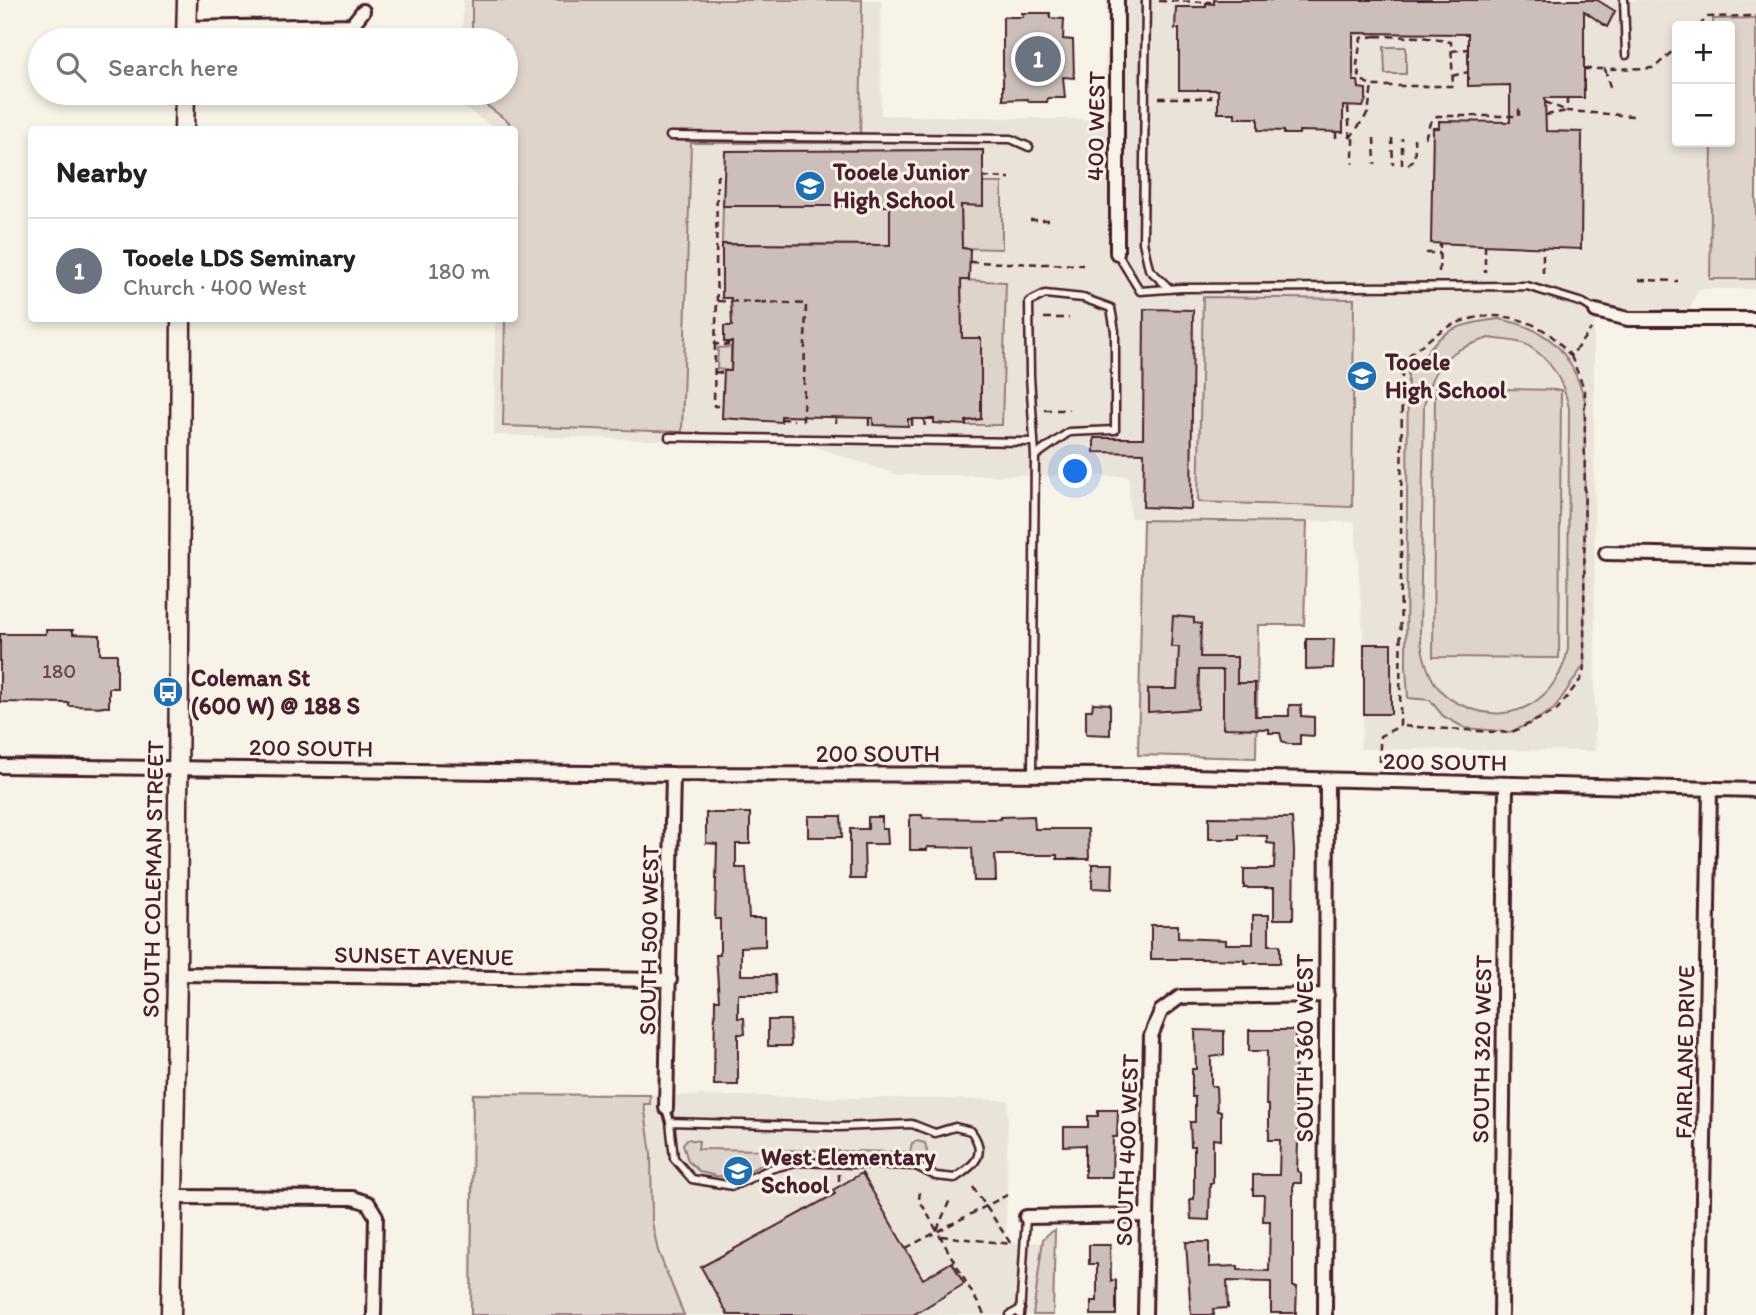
<!DOCTYPE html>
<html lang="en">
<head>
<meta charset="utf-8">
<style>
  :root { --surface:#fff; --page:#f2f2f2; --text:#222; --muted:#767676; --line:#e0e0e0; --accent:#2563eb }
  body { margin:0; font-family:Itim,sans-serif; background:var(--page); color:var(--text) }
  .controls { position:absolute; right:21px; top:21px; display:grid; overflow:hidden; border-radius:7px; box-shadow:0 4px 10px #0003 }
  .controls button { width:63px; height:63px; display:grid; place-items:center; padding:0; border:0; border-bottom:2px solid var(--line); background:var(--surface); color:var(--text); font:35px sans-serif }
  .you { position:absolute; left:1076px; top:472px; width:24px; height:24px; margin:-18px; border:5px solid #fff; border-radius:50%; background:#1a73e8; box-shadow:0 0 0 10px #1a73e833 }
  .badge { display:grid; place-items:center; width:46px; height:46px; border-radius:50%; background:var(--accent); color:#fff; font-size:23px; font-weight:700 }
  .pin { position:absolute; translate:-50% -50%; border:4px solid #fff; box-shadow:0 2px 7px #0006 }
  .list { margin:0; padding:0; list-style:none }
  h2 { display:flex; justify-content:space-between; align-items:center; height:91px; margin:0; padding:0 28px; font-size:30px }
  h2 small { font-size:23px; font-weight:400; color:var(--muted) }
  .list li { display:grid; grid-template-columns:46px 1fr auto; gap:21px; align-items:center; box-sizing:border-box; height:105px; padding:0 28px; border-top:2px solid var(--line) }
  .list b { display:block; font-size:26px; white-space:nowrap }
  .list p { margin:0; font-size:23px; white-space:nowrap; color:var(--muted) }
  .list em { font-size:23px; font-style:normal; color:var(--muted) }
  .icon { flex:none; width:38px; height:38px; fill:none; stroke:currentColor; stroke-width:2; stroke-linecap:round; stroke-linejoin:round }
  .map { position:relative; flex:none; width:1756px; height:1315px; overflow:hidden }
  .search { position:absolute; background:var(--surface); box-shadow:0 4px 10px #0003; left:28px; top:28px; width:490px; height:77px; display:flex; align-items:center; gap:18px; box-sizing:border-box; padding:0 24px; border-radius:38px; color:var(--muted); font-size:26px }
  .panel { position:absolute; background:var(--surface); box-shadow:0 4px 10px #0003; left:28px; top:126px; width:490px; height:196px; border-radius:7px }
  .map>svg:first-child { display:block }
  .built { fill:#eae3da; fill-rule:evenodd }
  .green { fill:#ded4cc; stroke:#947a7c; stroke-width:2; fill-rule:evenodd }
  .building { fill:#ccbfb9; stroke:#4a1f2b; stroke-width:2 }
  .lines { fill:none; stroke-linecap:round; stroke-linejoin:round }
  .lane-casing { stroke:#4a1f2b; stroke-width:11 }
  .street-casing { stroke:#4a1f2b; stroke-width:18 }
  .secondary-casing { stroke:#4a1f2b; stroke-width:23 }
  .path { stroke:#4a1f2b; stroke-width:2.5; stroke-dasharray:7 5; stroke-linecap:butt }
  .lane { stroke:#f7f3e8; stroke-width:6 }
  .street { stroke:#f7f3e8; stroke-width:12 }
  .secondary { stroke:#f7f3e8; stroke-width:18 }
  .labels { text-anchor:middle; stroke-width:6; stroke-linejoin:round; paint-order:stroke }
  .number-label { font-size:21px; fill:#6a474e }
  .street-label { font-size:24px; fill:#4a1f2b; stroke:#f7f3e8 }
  .poi-label { font-size:24px; font-weight:bold; fill:#4a1f2b; stroke:#f7f3e8; text-anchor:start }
</style>
</head>
<body>
<div class="map">
<svg width="1756" height="1315" viewBox="0 0 1756 1315">
  <rect width="100%" height="100%" fill="#f7f3e8"/>
  <filter id="ink" filterUnits="userSpaceOnUse"><feTurbulence type="fractalNoise" baseFrequency=".0143" numOctaves="2"/><feDisplacementMap in="SourceGraphic" scale="14" xChannelSelector="R" yChannelSelector="G"/><feConvolveMatrix kernelMatrix="1 2 1 2 8 2 1 2 1" color-interpolation-filters="sRGB"/></filter>
  <g filter="url(#ink)">
    <path class="built" d="M 463,0 L 881,0 L 881,115 L 1105,120 L 1106,0 L 1756,0 L 1756,289 L 1698,289 L 1685,322 L 1594,322 L 1595,751 L 1360,749 L 1364,714 L 1364,644 L 1355,522 L 1130,518 L 1129,476 L 898,475 L 810,445 L 494,435 L 495,319 L 514,318 L 514,130 L 496,129 L 459,104 L 460,93 L 506,93 L 506,40 L 462,40 ZM 1677,26 L 1730,26 L 1730,142 L 1677,142 Z
      M 471,1092 L 1008,1100 L 1006,1242 L 1052,1243 L 1051,1315 L 469,1315 Z"/>
    <path class="green" d="M 472,0 L 862,0 L 860,143 L 691,143 L 682,432 L 503,426 L 505,319 L 514,318 L 514,130 L 509,129 L 509,122 L 471,94 L 506,93 L 506,40 L 472,40 Z
      M 1756,18 L 1756,279 L 1710,279 L 1712,142 L 1730,142 L 1730,26 L 1713,26 L 1713,19 Z
      M 1384,47 L 1406,47 L 1406,74 L 1385,74 Z
      M 983,183 L 1002,183 L 1002,249 L 962,248 L 961,205 Z
      M 723,206 L 890,206 L 890,245 L 722,244 Z
      M 961,280 L 1006,282 L 1002,425 L 966,425 L 966,421 L 981,419 L 981,338 L 962,338 Z
      M 1203,297 L 1354,299 L 1352,507 L 1198,502 Z
      M 1499,319 C 1551,329 1570,351 1585,400 L 1584,665 L 1554,709 L 1531,723 L 1510,732 L 1465,728 L 1443,716 L 1430,700 L 1408,698 L 1406,666 L 1408,365 L 1420,364 C 1437,329 1463,323 1499,319 ZM 1489,338 C 1500,340 1518,340 1527,345 C 1551,359 1564,383 1569,408 L 1568,649 C 1558,698 1515,727 1467,707 C 1455,703 1443,695 1436,685 C 1426,670 1422,652 1420,634 L 1424,406 C 1434,361 1446,352 1489,338 Z
      M 731,347 L 731,371 L 717,369 L 718,348 Z
      M 1435,388 L 1561,390 L 1559,658 L 1433,657 Z
      M 1143,520 L 1307,522 L 1304,625 L 1258,625 L 1256,758 L 1138,755 Z
      M 473,1094 L 650,1095 L 650,1104 L 644,1104 L 651,1154 L 652,1222 L 658,1251 L 684,1315 L 471,1315 Z
      M 687,1139 L 699,1141 L 698,1149 L 910,1152 L 912,1143 L 917,1141 L 925,1143 L 927,1151 L 923,1160 L 852,1157 L 771,1159 L 739,1177 L 716,1176 L 700,1172 L 688,1161 L 683,1144 Z
      M 1055,1230 L 1053,1315 L 1033,1315 L 1043,1239 L 1048,1234 Z"/>
    <path class="building" d="M 1214,0 L 1597,0 L 1615,11 L 1607,27 L 1584,11 L 1584,98 L 1545,98 L 1546,131 L 1582,132 L 1581,249 L 1431,243 L 1433,128 L 1439,128 L 1439,121 L 1510,122 L 1510,85 L 1468,86 L 1468,34 L 1353,33 L 1353,81 L 1358,81 L 1359,88 L 1366,89 L 1366,99 L 1363,107 L 1343,106 L 1343,132 L 1299,131 L 1299,134 L 1284,134 L 1284,131 L 1258,130 L 1258,118 L 1235,118 L 1235,113 L 1218,113 L 1218,90 L 1179,90 L 1179,29 L 1175,29 L 1176,7 L 1206,7 L 1206,3 L 1214,4 Z
      M 1022,13 L 1050,13 L 1050,18 L 1064,19 L 1063,39 L 1073,40 L 1074,78 L 1063,77 L 1065,98 L 1048,98 L 1047,102 L 1029,102 L 1028,99 L 1003,100 L 1003,17 L 1023,17 Z
      M 983,150 L 983,206 L 961,205 L 962,248 L 970,249 L 969,280 L 961,280 L 962,338 L 981,338 L 981,419 L 966,421 L 966,425 L 934,423 L 934,419 L 908,419 L 908,426 L 873,425 L 873,418 L 781,416 L 781,422 L 722,418 L 724,371 L 731,371 L 732,342 L 724,342 L 724,326 L 732,326 L 731,298 L 722,298 L 722,244 L 890,245 L 890,206 L 723,206 L 725,151 Z
      M 1144,309 L 1193,310 L 1191,509 L 1143,507 L 1144,453 L 1094,452 L 1094,438 L 1143,438 Z
      M 1173,616 L 1194,618 L 1194,623 L 1201,624 L 1200,657 L 1237,657 L 1237,683 L 1255,683 L 1255,716 L 1289,716 L 1289,705 L 1301,705 L 1301,716 L 1314,717 L 1314,736 L 1300,735 L 1300,744 L 1288,744 L 1282,741 L 1280,733 L 1269,733 L 1269,729 L 1223,728 L 1223,670 L 1199,670 L 1198,709 L 1148,712 L 1148,689 L 1177,689 L 1179,647 L 1171,647 Z
      M 46,630 L 73,630 L 73,634 L 100,635 L 100,654 L 117,654 L 117,688 L 109,688 L 109,707 L 69,706 L 69,703 L 0,702 L 0,634 L 46,634 Z
      M 1306,639 L 1334,639 L 1333,668 L 1306,669 Z
      M 1364,644 L 1391,644 L 1391,714 L 1364,714 Z
      M 1093,703 L 1110,704 L 1110,735 L 1086,734 L 1086,710 L 1092,710 Z
      M 706,813 L 750,813 L 750,844 L 736,844 L 736,868 L 746,868 L 749,918 L 765,918 L 765,946 L 741,947 L 741,975 L 775,975 L 776,994 L 738,994 L 738,1018 L 744,1018 L 745,1034 L 738,1034 L 738,1085 L 714,1085 L 715,1000 L 719,1000 L 716,955 L 720,955 L 720,919 L 715,919 L 717,844 L 706,843 Z
      M 910,815 L 922,815 L 923,818 L 1000,819 L 1000,817 L 1034,816 L 1035,829 L 1088,829 L 1089,859 L 1057,859 L 1057,855 L 995,855 L 996,881 L 974,881 L 972,848 L 927,847 L 927,850 L 910,850 Z
      M 808,816 L 841,816 L 842,837 L 808,837 Z
      M 868,817 L 882,817 L 882,829 L 887,829 L 888,844 L 864,844 L 865,879 L 850,879 L 850,829 L 868,829 Z
      M 1209,817 L 1292,818 L 1294,851 L 1293,919 L 1274,919 L 1274,888 L 1244,888 L 1244,869 L 1274,869 L 1275,844 L 1267,843 L 1267,836 L 1239,835 L 1239,839 L 1209,839 Z
      M 1092,864 L 1113,864 L 1112,889 L 1092,888 Z
      M 1253,915 L 1269,915 L 1269,945 L 1280,945 L 1280,963 L 1244,963 L 1244,960 L 1204,959 L 1151,959 L 1151,925 L 1178,925 L 1178,938 L 1226,940 L 1226,944 L 1253,944 Z
      M 768,1020 L 790,1020 L 791,1046 L 768,1046 Z
      M 1195,1030 L 1224,1031 L 1224,1055 L 1211,1057 L 1211,1086 L 1216,1086 L 1217,1111 L 1221,1111 L 1221,1140 L 1213,1139 L 1213,1183 L 1210,1183 L 1209,1220 L 1191,1219 L 1190,1199 L 1194,1199 L 1194,1146 L 1191,1146 L 1190,1122 L 1195,1122 L 1195,1097 L 1192,1097 L 1192,1069 L 1196,1069 Z
      M 1249,1030 L 1295,1030 L 1296,1114 L 1299,1114 L 1297,1171 L 1301,1173 L 1301,1183 L 1293,1183 L 1293,1287 L 1297,1287 L 1296,1313 L 1271,1313 L 1271,1282 L 1227,1281 L 1228,1308 L 1213,1309 L 1214,1315 L 1191,1315 L 1186,1242 L 1209,1242 L 1209,1267 L 1238,1266 L 1238,1270 L 1269,1271 L 1270,1221 L 1263,1221 L 1264,1195 L 1253,1195 L 1253,1175 L 1279,1175 L 1280,1140 L 1269,1140 L 1269,1105 L 1266,1105 L 1267,1051 L 1249,1051 Z
      M 1098,1110 L 1118,1110 L 1117,1137 L 1113,1137 L 1112,1177 L 1085,1177 L 1085,1145 L 1064,1146 L 1064,1127 L 1088,1127 L 1088,1116 L 1098,1116 Z
      M 862,1173 L 923,1279 L 952,1262 L 964,1284 L 913,1315 L 728,1315 L 701,1267 L 835,1194 L 833,1190 Z
      M 1089,1245 L 1110,1245 L 1111,1281 L 1116,1280 L 1116,1315 L 1091,1315 L 1091,1301 L 1097,1301 L 1097,1264 L 1089,1264 Z"/>
    <g class="lines">
      <g class="lane-casing">
        <path id="lane" d="M 1146,0 L 1143,242 L 1149,269 L 1170,289
          M 1624,0 L 1626,55
          M 670,136 L 1011,139 L 1029,147
          M 1117,253 L 1140,291 L 1181,288 L 1527,286 L 1583,303 L 1596,311
          M 669,437 L 1034,442
          M 1032,774 L 1035,456 L 1030,376 L 1029,302 L 1045,294 L 1083,298 L 1111,308 L 1115,331 L 1115,430 L 1069,432 L 1035,456
          M 666,1108 L 670,1122 L 839,1127 L 912,1124 L 935,1133 L 955,1127 L 971,1131 C 988,1154 975,1165 955,1178 L 936,1176 L 916,1166 L 796,1162 L 770,1169 L 733,1186 L 692,1179 L 674,1158 L 670,1122
          M 1010,1315 L 1021,1309
          M 1020,1315 L 1026,1217"/>
      </g>
      <g class="street-casing">
        <path id="street" d="M 187,28 L 352,25 L 363,11
          M 1117,253 L 1117,0
          M 1596,311 L 1628,319 L 1756,319
          M 1606,553 L 1756,556
          M 0,766 L 673,774 L 1154,775 L 1756,790
          M 177,974 L 670,980
          M 666,1108 L 673,774
          M 172,1197 L 353,1198 L 368,1203 L 376,1216 L 374,1315
          M 1026,1217 L 1146,1215
          M 1145,1315 L 1151,1036 L 1161,1011 L 1180,997 L 1327,995
          M 1325,1315 L 1327,780
          M 1501,1315 L 1506,784
          M 1701,1315 L 1710,790"/>
      </g>
      <g class="secondary-casing">
        <path id="secondary" d="M 186,40 L 187,0
          M 184,130 L 185,93
          M 171,1315 L 177,974 L 181,318"/>
      </g>
      <path class="path" d="M 1159,1 L 1210,2 L 1210,3
        M 1699,26 L 1708,17 L 1756,16
        M 1376,36 L 1422,37 L 1451,42 L 1453,86 L 1372,86 L 1360,79 L 1357,65 L 1361,38 Z
        M 1452,51 L 1468,49
        M 1584,69 L 1605,69
        M 1452,76 L 1468,72
        M 1610,87 L 1605,69 L 1654,68 L 1677,47
        M 1159,98 L 1211,98 L 1211,90
        M 1567,98 L 1567,111 L 1634,116
        M 1545,102 L 1567,111
        M 1348,107 L 1350,138
        M 1546,115 L 1567,111
        M 1336,132 L 1336,138
        M 1350,138 L 1368,113 L 1372,86
        M 1353,138 L 1353,164
        M 1374,138 L 1375,165
        M 1392,138 L 1393,165
        M 1425,138 L 1430,123 L 1437,116 L 1519,116 L 1519,107
        M 1402,165 L 1402,138
        M 1408,165 L 1415,158 L 1414,138
        M 983,177 L 1010,178
        M 1030,220 L 1051,220
        M 1485,245 L 1485,272
        M 1426,253 L 1440,253
        M 970,262 L 1083,265
        M 1439,272 L 1440,244
        M 1543,273 L 1543,247
        M 1639,280 L 1678,281
        M 717,301 L 716,272 L 717,176 L 725,176
        M 763,305 L 763,302 L 806,304 L 803,421
        M 1044,318 L 1069,318
        M 728,342 L 728,345 L 715,344 L 717,301 L 763,302
        M 715,344 L 714,406 L 722,406
        M 1571,356 L 1585,391 L 1584,669 L 1581,679 L 1556,711 L 1510,733 L 1400,726 L 1402,368 C 1406,355 1416,349 1427,341 C 1462,312 1509,307 1548,333 C 1556,339 1564,348 1571,356 L 1591,329
        M 715,372 L 724,373
        M 1044,410 L 1069,410
        M 836,417 L 836,423
        M 781,419 L 794,420
        M 912,419 L 912,428
        M 924,419 L 925,428
        M 869,426 L 869,418
        M 1380,762 L 1380,736 L 1400,726
        M 839,1174 L 839,1187
        M 973,1187 L 1011,1244
        M 920,1192 L 919,1199 L 984,1314
        M 937,1230 L 951,1197
        M 941,1236 L 1011,1244
        M 906,1248 L 1011,1193"/>
      <use href="#lane" class="lane"/>
      <use href="#street" class="street"/>
      <use href="#secondary" class="secondary"/>
    </g>
  </g>
  <defs>
    <g id="school-disc" transform="scale(1.575)"><circle r="9.5" fill="#1f6fb2" stroke="#f7f3e8"/><path d="M0-5L7-2L0 1L-7-2ZM-4 1L0 2.5L4 1V4Q0 6-4 4Z" fill="#fff"/></g>
    <g id="bus-disc" transform="scale(1.575)"><circle r="9.5" fill="#1f6fb2" stroke="#f7f3e8"/><path d="M-5-6H5V4H4V6H2V4H-2V6H-4V4H-5ZM-3.5-4V0h7V-4ZM-3.5 1.2v1.5H-2V1.2ZM2 1.2v1.5H3.5V1.2Z" fill="#fff"/></g>
  </defs>
  <g fill-rule="evenodd">
    <use href="#school-disc" x="810" y="186"/>
    <use href="#school-disc" x="1362" y="376"/>
    <use href="#bus-disc" x="168" y="692"/>
    <use href="#school-disc" x="738" y="1171"/>
  </g>
  <g class="labels">
    <g class="number-label">
      <text x="59" y="678">180</text>
    </g>
    <g class="street-label">
      <text transform="translate(1096 126) rotate(-89)" y="8">400 WEST</text>
      <text transform="translate(311 748) rotate(1)" y="8">200 SOUTH</text>
      <text x="878" y="762">200 SOUTH</text>
      <text transform="translate(1445 762) rotate(1)" y="8">200 SOUTH</text>
      <text transform="translate(153 879) rotate(-89)" y="8">SOUTH COLEMAN STREET</text>
      <text transform="translate(649 940) rotate(-89)" y="8">SOUTH 500 WEST</text>
      <text transform="translate(424 956) rotate(1)" y="8">SUNSET AVENUE</text>
      <text transform="translate(1305 1048) rotate(-90)" y="8">SOUTH 360 WEST</text>
      <text transform="translate(1482 1049) rotate(-89)" y="8">SOUTH 320 WEST</text>
      <text transform="translate(1685 1052) rotate(-89)" y="8">FAIRLANE DRIVE</text>
      <text transform="translate(1127 1150) rotate(-88)" y="8">SOUTH 400 WEST</text>
    </g>
    <g class="poi-label">
      <text x="833" y="180">Tooele Junior<tspan x="833" dy="28">High School</tspan></text>
      <text x="1385" y="370">Tooele<tspan x="1385" dy="28">High School</tspan></text>
      <text x="191" y="686">Coleman St<tspan x="191" dy="28">(600 W) @ 188 S</tspan></text>
      <text x="761" y="1165">West Elementary<tspan x="761" dy="28">School</tspan></text>
    </g>
  </g>
</svg>
<div class="controls">
<button>+</button>
<button>−</button>
</div>
<div class="you"></div>
<div class="pin badge" style="left:1038px;top:59px;background:#6b7280">1</div>
<div class="search"><svg class="icon" aria-label="search" viewBox="0 0 24 24"><circle cx="10" cy="10" r="6"/><path d="M15 15l6 6"/></svg>Search here</div>
<section class="panel">
<h2>Nearby<small></small></h2>
<ul class="list">
<li><span class="badge" style="background:#6b7280">1</span><div><b>Tooele LDS Seminary</b><p>Church · 400 West</p></div><em>180 m</em></li>
</ul>
</section>
</div>
</body>
</html>
